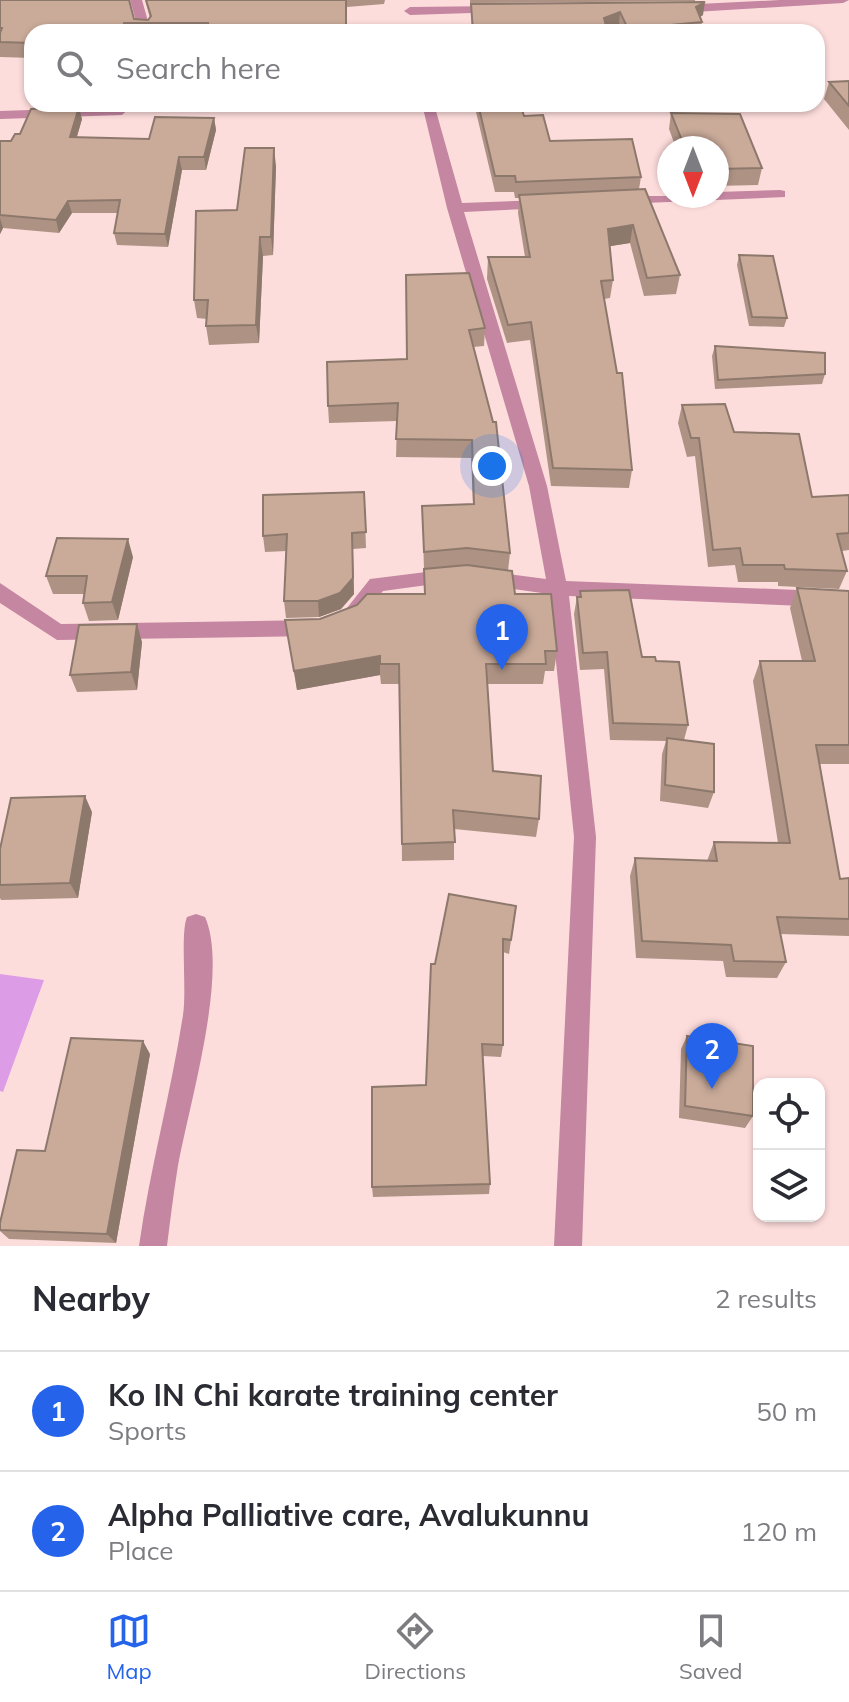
<!DOCTYPE html>
<html lang="en">
<head>
<meta charset="utf-8">
<style>
  :root { --surface:#fff; --page:#f2f2f3; --text:#2b2b33; --muted:#7c7c81; --line:#e1e1e2; --accent:#2563eb }
  body { margin:0; font-family:Mulish,sans-serif; background:var(--page); color:var(--text) }
  .controls { position:absolute; right:24px; bottom:24px; display:grid; overflow:hidden; border-radius:16px; box-shadow:0 2px 6px #0004 }
  .controls button { width:72px; height:72px; display:grid; place-items:center; padding:0; border:0; border-bottom:2px solid var(--line); background:var(--surface); color:var(--text); font:40px sans-serif }
  .compass { position:absolute; left:657px; top:136px; width:72px; height:72px; border-radius:50%; background:var(--surface); box-shadow:0 2px 6px #0004; rotate:180deg }
  .you { position:absolute; left:492px; top:466px; width:28px; height:28px; margin:-20px; border:6px solid #fff; border-radius:50%; background:#1a73e8; box-shadow:0 0 0 12px #1a73e833 }
  .badge { display:grid; place-items:center; width:52px; height:52px; border-radius:50%; background:var(--accent); color:#fff; font-size:26px; font-weight:700 }
  .pin { position:absolute; translate:-50% -66px; filter:drop-shadow(0 2px 4px #0008) }
  .pin::after { content:''; position:absolute; top:42px; width:28px; height:24px; background:inherit; clip-path:polygon(0 0,100% 0,50% 100%) }
  .list { margin:0; padding:0; list-style:none }
  h2 { display:flex; justify-content:space-between; align-items:center; height:104px; margin:0; padding:0 32px; font-size:34px }
  h2 small { font-size:26px; font-weight:400; color:var(--muted) }
  .list li { display:grid; grid-template-columns:52px 1fr auto; gap:24px; align-items:center; box-sizing:border-box; height:120px; padding:0 32px; border-top:2px solid var(--line) }
  .list b { display:block; font-size:30px; white-space:nowrap }
  .list p { margin:0; font-size:26px; white-space:nowrap; color:var(--muted) }
  .list em { font-size:26px; font-style:normal; color:var(--muted) }
  .icon { flex:none; width:44px; height:44px; fill:none; stroke:currentColor; stroke-width:2; stroke-linecap:round; stroke-linejoin:round }
  .map { position:relative; flex:none; width:849px; height:1246px; overflow:hidden }
  .search { position:absolute; background:var(--surface); box-shadow:0 2px 6px #0004; left:24px; right:24px; top:24px; height:88px; display:flex; align-items:center; gap:20px; box-sizing:border-box; padding:0 28px; border-radius:24px; color:var(--muted); font-size:30px }
  .sheet { height:344px; background:var(--surface) }
  nav { display:flex; justify-content:space-around; align-items:center; box-sizing:border-box; height:112px; border-top:2px solid var(--line); background:var(--surface); font-size:22px; color:var(--muted) }
  nav a { display:grid; justify-items:center; gap:4px }
  nav .on { color:var(--accent) }
  .map>svg:first-child { display:block }
  .water { fill:#dd9ce6 }
  .lines { fill:none; stroke-linecap:round; stroke-linejoin:round }
  .minor { fill:#c486a1; fill-rule:evenodd }
  .wall { fill:#ae9384 }
  .shaded-wall { fill:#8d786c }
  .building { fill:#caab9a; stroke:#8d786c; stroke-width:2 }
</style>
</head>
<body>
<div class="map">
<svg width="849" height="1246" viewBox="0 0 849 1246">
  <rect width="100%" height="100%" fill="#fddddc"/>
  <path class="water" d="M 0,974 L 44,980 L 3,1092 L 0,1091 Z"/>
  <g class="lines">
    <path class="minor" d="M 130,0 L 142,0 L 151,32 L 139,32 Z
      M 780,0 L 849,0 L 843,3 L 678,13 L 672,9 L 678,5 Z
      M 498,6 L 504,10 L 502,12 L 410,15 L 404,11 L 410,7 Z
      M 121,104 L 134,104 L 122,115 L 0,119 L 0,111 L 118,107 Z
      M 422,104 L 434,104 L 462,203 L 546,200 L 553,204 L 546,208 L 464,212 L 547,486 L 566,581 L 849,592 L 849,608 L 569,596 L 596,837 L 582,1246 L 554,1246 L 574,837 L 549,594 L 486,585 L 479,583 L 476,578 L 479,573 L 486,571 L 546,579 L 529,486 L 447,208 Z
      M 780,190 L 785,191 L 785,197 L 621,204 L 614,200 L 621,196 L 717,196 L 717,192 Z
      M 450,569 L 457,571 L 460,576 L 457,581 L 383,591 L 360,618 L 346,618 L 343,613 L 370,579 Z
      M 0,583 L 61,624 L 313,620 L 320,622 L 323,628 L 320,634 L 313,636 L 57,640 L 0,603 Z
      M 196,914 L 205,917 C 230,974 187,1110 177,1172 C 173,1197 170,1222 167,1246 L 139,1246 C 150,1168 171,1093 183,1015 C 187,990 180,934 187,917 Z"/>
  </g>
  <path class="wall" d="M 0,0 L 134,19 L 148,20 L 150,18 L 145,0 L 385,0 L 384,4 L 347,7 L 347,32 L 32,32 L 32,58 L 0,57 Z
    M 470,0 L 695,0 L 695,1 L 470,3 Z
    M 471,4 L 703,15 L 700,17 L 702,22 L 700,32 L 622,32 L 619,25 L 607,29 L 607,32 L 472,32 Z
    M 849,81 L 849,130 L 824,99 L 829,82 Z
    M 40,104 L 87,104 L 86,105 L 41,107 Z
    M 476,104 L 520,104 L 524,116 L 550,141 L 641,177 L 639,189 L 680,275 L 676,294 L 644,296 L 630,243 L 610,246 L 613,280 L 610,298 L 604,299 L 632,470 L 629,488 L 551,486 L 530,340 L 507,343 L 487,279 L 488,257 L 525,257 L 518,213 L 519,198 L 515,198 L 514,192 L 495,192 L 476,112 Z
    M 671,113 L 762,168 L 758,185 L 717,186 L 717,148 L 676,148 L 669,129 Z
    M 214,118 L 216,130 L 206,170 L 182,170 L 168,247 L 117,245 L 114,233 L 118,213 L 72,213 L 59,233 L 3,228 L 0,234 L 0,141 L 11,141 L 20,134 L 82,119 L 77,137 L 149,139 Z
    M 276,166 L 273,255 L 263,256 L 259,343 L 209,345 L 206,326 L 207,319 L 197,318 L 194,300 L 237,210 Z
    M 739,255 L 787,318 L 784,327 L 749,326 L 737,265 Z
    M 406,275 L 485,328 L 484,346 L 473,347 L 510,553 L 508,571 L 515,594 L 557,651 L 554,671 L 545,671 L 543,684 L 487,684 L 493,771 L 539,819 L 536,837 L 454,829 L 454,860 L 402,861 L 400,684 L 381,684 L 380,675 L 297,690 L 285,620 L 320,619 L 424,594 L 424,569 L 440,568 L 424,569 L 422,506 L 473,504 L 471,458 L 396,457 L 397,421 L 329,423 L 328,406 L 407,359 Z
    M 715,346 L 825,374 L 822,384 L 715,389 L 712,356 Z
    M 682,405 L 734,432 L 812,497 L 849,495 L 849,550 L 842,551 L 847,571 L 839,589 L 778,586 L 778,582 L 738,582 L 735,565 L 708,567 L 695,456 L 687,457 L 678,423 Z
    M 364,492 L 366,548 L 353,549 L 354,594 L 341,609 L 319,617 L 286,618 L 284,601 L 287,551 L 265,552 L 263,536 Z
    M 133,557 L 118,620 L 89,621 L 83,603 L 84,594 L 53,594 L 46,576 Z
    M 797,588 L 849,591 L 849,764 L 820,764 L 840,879 L 849,878 L 849,936 L 780,934 L 786,962 L 777,978 L 726,977 L 723,961 L 636,958 L 630,876 L 635,858 L 707,861 L 714,842 L 778,843 L 753,681 L 760,661 L 802,661 L 790,608 Z
    M 580,591 L 642,657 L 656,661 L 688,725 L 684,740 L 714,792 L 708,808 L 660,801 L 662,754 L 666,741 L 610,740 L 604,669 L 580,670 L 574,614 L 577,597 L 579,597 Z
    M 142,642 L 137,690 L 77,692 L 70,675 Z
    M 92,812 L 78,898 L 1,900 L 0,898 L 0,849 Z
    M 516,906 L 509,954 L 503,952 L 503,1045 L 501,1057 L 483,1056 L 490,1184 L 489,1194 L 373,1197 L 372,1187 L 426,1085 L 435,964 Z
    M 687,1036 L 753,1116 L 745,1128 L 679,1118 L 681,1049 Z
    M 150,1054 L 116,1243 L 9,1239 L 0,1231 L 0,1223 L 45,1151 Z"/>
  <path class="shaded-wall" d="M 705,2 L 703,15 L 694,20 L 696,7 Z
    M 620,12 L 619,25 L 603,31 L 604,18 Z
    M 79,107 L 82,119 L 73,149 L 70,137 Z
    M 214,118 L 216,130 L 206,170 L 204,157 Z
    M 274,148 L 276,166 L 273,255 L 271,237 Z
    M 179,157 L 182,170 L 168,247 L 165,234 Z
    M 68,201 L 72,213 L 59,233 L 56,220 Z
    M 0,218 L 3,228 L 0,234 Z
    M 633,225 L 630,243 L 605,247 L 608,229 Z
    M 260,237 L 263,256 L 259,343 L 256,325 Z
    M 352,533 L 354,594 L 341,609 L 319,617 L 318,601 Z
    M 128,539 L 133,557 L 118,620 L 112,602 Z
    M 137,624 L 142,642 L 137,690 L 131,672 Z
    M 380,656 L 380,675 L 297,690 L 294,671 Z
    M 85,796 L 92,812 L 78,898 L 70,883 Z
    M 143,1041 L 150,1054 L 116,1243 L 107,1234 Z"/>
  <path class="building" d="M 0,0 L 129,0 L 134,19 L 148,20 L 151,16 L 146,0 L 346,0 L 346,32 L 208,32 L 208,23 L 124,23 L 122,32 L 32,32 L 32,43 L 0,42 L 0,33 L 2,28 L 0,28 Z
    M 705,2 L 696,7 L 702,22 L 628,29 L 620,12 L 604,18 L 607,30 L 473,31 L 471,4 Z
    M 849,81 L 849,106 L 829,82 Z
    M 478,104 L 520,104 L 524,116 L 543,115 L 550,141 L 632,139 L 641,177 L 516,182 L 515,176 L 495,176 Z
    M 79,107 L 70,137 L 149,139 L 155,117 L 214,118 L 204,157 L 179,157 L 165,234 L 114,233 L 120,200 L 68,201 L 56,220 L 0,215 L 0,141 L 11,141 L 15,134 L 20,134 L 31,109 Z
    M 671,113 L 740,114 L 762,168 L 717,169 L 717,148 L 685,148 Z
    M 245,148 L 274,148 L 271,237 L 260,237 L 256,325 L 206,326 L 208,300 L 194,300 L 196,211 L 237,210 Z
    M 645,189 L 680,275 L 647,278 L 633,225 L 608,229 L 613,280 L 601,281 L 617,373 L 622,373 L 632,470 L 553,468 L 531,322 L 508,325 L 488,257 L 530,257 L 519,195 Z
    M 739,255 L 773,256 L 787,318 L 752,317 Z
    M 469,273 L 485,328 L 469,330 L 493,422 L 496,422 L 510,553 L 467,548 L 424,552 L 422,506 L 474,504 L 472,440 L 396,439 L 398,403 L 328,406 L 327,362 L 407,359 L 406,275 Z
    M 715,346 L 825,353 L 825,374 L 718,380 Z
    M 725,404 L 734,432 L 799,434 L 812,497 L 849,495 L 849,533 L 837,534 L 847,571 L 785,569 L 784,565 L 743,565 L 740,548 L 713,550 L 699,438 L 691,438 L 682,405 Z
    M 364,492 L 366,532 L 352,533 L 353,578 L 340,593 L 318,601 L 284,601 L 287,534 L 263,536 L 263,495 Z
    M 57,538 L 128,539 L 112,602 L 83,603 L 87,576 L 46,576 Z
    M 467,565 L 512,571 L 515,594 L 551,594 L 557,651 L 545,651 L 546,664 L 486,664 L 493,771 L 541,776 L 539,819 L 453,810 L 455,842 L 402,844 L 399,664 L 380,664 L 380,656 L 294,671 L 285,620 L 320,619 L 357,605 L 367,594 L 425,594 L 424,569 Z
    M 797,588 L 849,591 L 849,745 L 816,745 L 840,879 L 849,878 L 849,919 L 777,917 L 786,962 L 734,961 L 731,945 L 642,941 L 635,858 L 717,861 L 714,842 L 790,843 L 760,661 L 815,661 Z
    M 629,590 L 642,657 L 655,657 L 656,661 L 679,662 L 688,725 L 613,723 L 607,652 L 583,653 L 577,597 L 581,597 L 580,591 Z
    M 137,624 L 131,672 L 70,675 L 79,625 Z
    M 667,738 L 714,744 L 714,792 L 665,785 Z
    M 85,796 L 70,883 L 0,885 L 0,849 L 11,798 Z
    M 449,894 L 516,906 L 511,940 L 503,939 L 503,1045 L 482,1044 L 490,1184 L 372,1187 L 372,1087 L 426,1085 L 431,964 L 435,964 Z
    M 687,1036 L 753,1046 L 753,1116 L 685,1106 Z
    M 71,1038 L 143,1041 L 107,1234 L 0,1230 L 0,1223 L 17,1150 L 45,1151 Z"/>
</svg>
<div class="controls">
<button><svg class="icon" aria-label="locate" viewBox="0 0 24 24"><circle cx="12" cy="12" r="6"/><path d="M12 2v4M12 18v4M2 12h4M18 12h4"/></svg></button>
<button><svg class="icon" aria-label="layers" viewBox="0 0 24 24"><path d="M12 4l9 5-9 5-9-5zM3 14l9 5 9-5"/></svg></button>
</div>
<svg class="compass" viewBox="-18 -18 36 36"><path d="M0-13l5 13h-10z" fill="#e53935"/><path d="M0 13l5-13h-10z" fill="#7c7c81"/></svg>
<div class="you"></div>
<div class="pin badge" style="left:502px;top:670px">1</div>
<div class="pin badge" style="left:712px;top:1089px">2</div>
<div class="search"><svg class="icon" aria-label="search" viewBox="0 0 24 24"><circle cx="10" cy="10" r="6"/><path d="M15 15l6 6"/></svg>Search here</div>
</div>
<section class="sheet">
<h2>Nearby<small>2 results</small></h2>
<ul class="list">
<li><span class="badge">1</span><div><b>Ko IN Chi karate training center</b><p>Sports</p></div><em>50 m</em></li>
<li><span class="badge">2</span><div><b>Alpha Palliative care, Avalukunnu</b><p>Place</p></div><em>120 m</em></li>
</ul>
</section>
<nav>
<a class="on"><svg class="icon" aria-label="map" viewBox="0 0 24 24"><path d="M3 6l6-2 6 2 6-2v14l-6 2-6-2-6 2zM9 4v14M15 6v14"/></svg>Map</a>
<a><svg class="icon" aria-label="directions" viewBox="0 0 24 24"><path d="M12 3l9 9-9 9-9-9zM9 14v-3h6M13 9l2 2-2 2"/></svg>Directions</a>
<a><svg class="icon" aria-label="saved" viewBox="0 0 24 24"><path d="M7 4h10v16l-5-4-5 4z"/></svg>Saved</a>
</nav>
</body>
</html>
